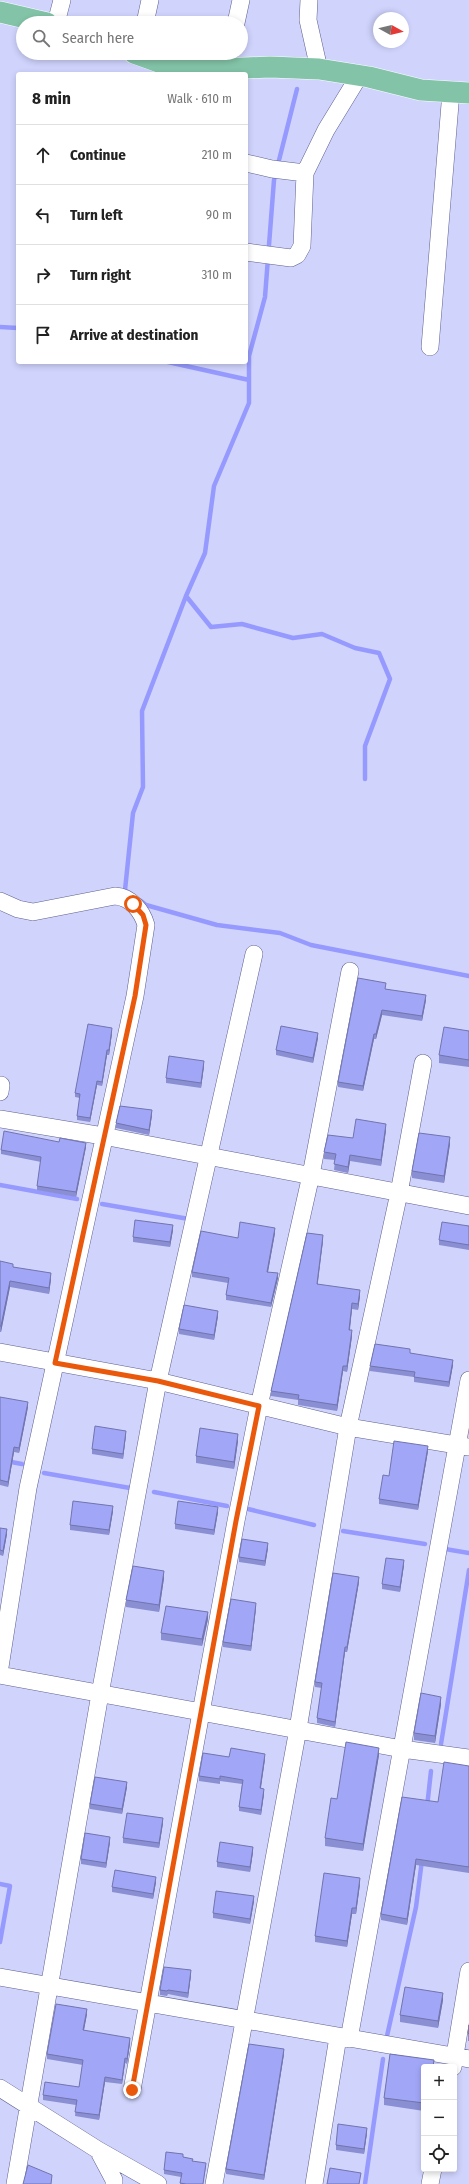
<!DOCTYPE html>
<html lang="en">
<head>
<meta charset="utf-8">
<style>
  :root { --surface:#fff; --page:#f2f2f2; --text:#222; --muted:#767676; --line:#e0e0e0 }
  body { margin:0; font-family:"Fira Sans Condensed",sans-serif; background:var(--page); color:var(--text) }
  .controls { position:absolute; right:12px; bottom:12px; display:grid; overflow:hidden; border-radius:4px; box-shadow:0 2px 6px #0003 }
  .controls button { width:36px; height:36px; display:grid; place-items:center; padding:0; border:0; border-bottom:1px solid var(--line); background:var(--surface); color:var(--text); font:20px sans-serif }
  .compass { position:absolute; left:373px; top:12px; width:36px; height:36px; border-radius:50%; background:var(--surface); box-shadow:0 2px 6px #0003; rotate:98deg }
  .stop { position:absolute; width:12px; height:12px; margin:-9px; border:3px solid #ea580c; border-radius:50%; background:#fff }
  .stop.end { background:#ea580c; border-color:#fff; box-shadow:0 1px 4px #0008 }
  .list { margin:0; padding:0; list-style:none }
  h2 { display:flex; justify-content:space-between; align-items:center; height:52px; margin:0; padding:0 16px; font-size:17px }
  h2 small { font-size:13px; font-weight:400; color:var(--muted) }
  .list li { display:grid; grid-template-columns:26px 1fr auto; gap:12px; align-items:center; box-sizing:border-box; height:60px; padding:0 16px; border-top:1px solid var(--line) }
  .list b { display:block; font-size:15px; white-space:nowrap }
  .list em { font-size:13px; font-style:normal; color:var(--muted) }
  .icon { flex:none; width:22px; height:22px; fill:none; stroke:currentColor; stroke-width:2; stroke-linecap:round; stroke-linejoin:round }
  .map { position:relative; flex:none; width:469px; height:2184px; overflow:hidden }
  .search { position:absolute; background:var(--surface); box-shadow:0 2px 6px #0003; left:16px; top:16px; width:232px; height:44px; display:flex; align-items:center; gap:10px; box-sizing:border-box; padding:0 14px; border-radius:22px; color:var(--muted); font-size:15px }
  .panel { position:absolute; background:var(--surface); box-shadow:0 2px 6px #0003; left:16px; top:72px; width:232px; height:292px; border-radius:4px }
  .map>svg:first-child { display:block }
  .lines { fill:none; stroke-linecap:round; stroke-linejoin:round }
  .stream { stroke:#969afe; stroke-width:4.5 }
  .minor-casing { stroke:#5e618d; stroke-width:18 }
  .major-casing { stroke:#fff; stroke-width:22 }
  .minor { stroke:#fff; stroke-width:17 }
  .major { stroke:#83c4a8; stroke-width:21 }
  .wall { fill:#8a8fd4 }
  .shaded-wall { fill:#7174ad }
  .building { fill:#a1a6f7; stroke:#7174ad }
  .route { stroke:#ea580c; stroke-width:5 }
</style>
</head>
<body>
<div class="map">
<svg width="469" height="2184" viewBox="0 0 469 2184">
  <rect width="100%" height="100%" fill="#d0d4fd"/>
  <g class="lines">
    <path class="stream" d="M 0,327 L 18,328
      M 168,362 L 249,380
      M 186,596 L 211,627 L 242,624 L 293,638 L 322,634 L 355,648 L 379,653 L 390,679 L 365,746 L 365,779
      M 128,892 L 125,890 L 133,813 L 143,787 L 142,711 L 186,596 L 205,553 L 214,486 L 249,403 L 249,356 L 265,297 L 274,180 L 297,89
      M 141,901 L 146,905 L 217,925 L 280,933 L 311,945 L 469,976
      M 0,1185 L 77,1199
      M 102,1204 L 189,1219
      M 0,1460 L 22,1464
      M 44,1473 L 130,1488
      M 154,1492 L 227,1506
      M 248,1509 L 314,1525
      M 343,1531 L 425,1544
      M 445,1549 L 469,1553
      M 441,1744 L 469,1570
      M 427,1807 L 431,1771
      M 0,1884 L 10,1886 L 0,1942
      M 387,2036 L 416,1907 L 422,1860
      M 365,2184 L 383,2059"/>
    <g class="minor-casing">
      <path id="minor" d="M 309,0 L 308,20 L 319,69
        M 56,23 L 62,0
        M 145,23 L 150,0
        M 236,23 L 241,0
        M 225,68 L 229,53
        M 246,163 L 272,169 L 305,173
        M 246,252 L 291,258 L 297,255 L 302,246 L 305,173 L 326,130 L 359,76
        M 430,347 L 451,92
        M 0,901 L 18,909 L 33,912 L 115,896 C 131,897 142,911 146,925 L 135,996 L 28,1488 L 0,1667
        M 0,1092 L 1,1085
        M 0,1119 L 103,1136 L 469,1206
        M 0,1352 L 158,1381 L 348,1427 L 469,1447
        M 0,1675 L 402,1749 L 469,1758
        M 0,1977 L 469,2059
        M 349,2039 L 469,1380
        M 453,2067 L 469,1971
        M 0,2088 L 98,2150 L 114,2180 L 114,2184
        M 132,2090 L 236,1521 L 259,1406 L 311,1175 L 350,971
        M 98,2150 L 158,2184
        M 15,2184 L 100,1694 L 158,1381 L 254,954
        M 214,2184 L 298,1729 L 348,1427 L 399,1193 L 423,1063
        M 314,2184 L 338,2037
        M 430,2184 L 433,2169"/>
    </g>
    <g class="major-casing">
      <path id="major" d="M 0,12 L 47,23
        M 134,53 L 173,67 L 195,70 L 270,67 L 319,69 L 369,77 L 421,90 L 469,93"/>
    </g>
    <use href="#minor" class="minor"/>
    <use href="#major" class="major"/>
  </g>
  <path class="wall" d="M 386,989 L 426,1000 L 422,1021 L 382,1015 L 376,1039 L 374,1039 L 363,1091 L 338,1087 L 338,1082 Z
    M 469,1031 L 469,1067 L 439,1063 L 439,1055 Z
    M 112,1033 L 109,1055 L 107,1055 L 102,1086 L 97,1085 L 90,1122 L 77,1120 L 77,1116 L 80,1098 L 75,1097 L 75,1093 Z
    M 318,1038 L 313,1063 L 276,1055 L 276,1050 Z
    M 204,1066 L 201,1088 L 166,1083 L 166,1078 Z
    M 152,1115 L 149,1135 L 116,1128 L 116,1123 Z
    M 386,1130 L 381,1166 L 350,1161 L 348,1173 L 334,1170 L 335,1160 L 324,1159 L 324,1152 L 353,1138 Z
    M 59,1142 L 86,1147 L 76,1197 L 37,1190 L 37,1186 L 41,1162 L 1,1154 L 1,1150 Z
    M 450,1144 L 444,1183 L 412,1178 L 412,1171 Z
    M 469,1226 L 469,1250 L 439,1245 L 439,1240 Z
    M 173,1230 L 170,1247 L 133,1242 L 133,1237 Z
    M 275,1233 L 268,1272 L 278,1278 L 271,1307 L 226,1300 L 226,1295 L 228,1283 L 192,1277 L 192,1272 L 238,1238 Z
    M 323,1241 L 317,1284 L 360,1296 L 358,1310 L 352,1309 L 350,1330 L 352,1336 L 347,1372 L 343,1371 L 337,1411 L 298,1405 L 298,1400 L 271,1396 L 271,1391 Z
    M 0,1261 L 13,1267 L 51,1279 L 49,1294 L 10,1287 L 1,1332 L 0,1332 Z
    M 218,1316 L 214,1340 L 179,1334 L 179,1329 Z
    M 410,1353 L 453,1365 L 449,1387 L 414,1382 L 414,1377 L 370,1371 L 370,1366 Z
    M 0,1397 L 28,1407 L 19,1453 L 14,1452 L 8,1487 L 0,1485 Z
    M 126,1435 L 123,1459 L 92,1454 L 92,1449 Z
    M 238,1441 L 234,1469 L 196,1463 L 196,1456 Z
    M 428,1451 L 418,1510 L 379,1504 L 379,1499 L 389,1476 Z
    M 113,1511 L 109,1535 L 70,1530 L 70,1525 Z
    M 218,1512 L 214,1535 L 175,1529 L 175,1524 Z
    M 0,1528 L 7,1534 L 3,1556 L 0,1555 Z
    M 268,1548 L 265,1566 L 239,1562 L 239,1557 Z
    M 404,1565 L 400,1592 L 382,1589 L 382,1584 Z
    M 164,1578 L 159,1612 L 126,1607 L 126,1600 Z
    M 359,1582 L 347,1652 L 345,1652 L 335,1727 L 317,1723 L 317,1718 L 322,1688 L 315,1687 L 315,1682 Z
    M 256,1608 L 251,1651 L 223,1647 L 223,1642 Z
    M 208,1619 L 202,1646 L 161,1640 L 161,1633 Z
    M 441,1704 L 435,1743 L 414,1740 L 414,1733 Z
    M 379,1755 L 363,1851 L 325,1846 L 325,1838 Z
    M 229,1757 L 265,1759 L 261,1788 L 264,1794 L 261,1815 L 239,1811 L 239,1807 L 242,1784 L 220,1781 L 220,1784 L 199,1781 L 199,1776 Z
    M 469,1766 L 469,1873 L 416,1865 L 407,1925 L 381,1920 L 381,1914 L 438,1802 Z
    M 127,1787 L 122,1814 L 90,1809 L 90,1804 Z
    M 163,1823 L 159,1848 L 123,1843 L 123,1838 Z
    M 110,1842 L 106,1868 L 81,1864 L 81,1859 Z
    M 253,1852 L 250,1872 L 217,1867 L 217,1862 Z
    M 156,1882 L 153,1899 L 112,1892 L 112,1887 Z
    M 360,1884 L 356,1914 L 352,1914 L 347,1947 L 315,1942 L 315,1936 Z
    M 254,1901 L 250,1924 L 213,1918 L 213,1913 Z
    M 191,1975 L 188,1998 L 168,1994 L 167,1996 L 160,1995 L 160,1990 Z
    M 443,2000 L 438,2028 L 400,2022 L 400,2015 Z
    M 87,2014 L 84,2030 L 130,2043 L 127,2064 L 125,2063 L 122,2084 L 105,2082 L 99,2120 L 75,2116 L 76,2105 L 43,2100 L 43,2095 L 79,2087 L 83,2065 L 47,2059 L 47,2054 Z
    M 469,2025 L 469,2041 L 468,2041 L 468,2033 Z
    M 284,2054 L 264,2180 L 226,2174 L 226,2169 Z
    M 390,2054 L 434,2060 L 434,2067 L 424,2067 L 424,2111 L 384,2105 L 384,2098 Z
    M 367,2133 L 364,2154 L 336,2150 L 336,2145 Z
    M 183,2157 L 206,2167 L 203,2184 L 180,2184 L 181,2177 L 164,2174 L 164,2170 Z"/>
  <path class="shaded-wall" d="M 426,995 L 426,1000 L 422,1021 L 422,1016 Z
    M 382,1010 L 382,1015 L 376,1039 L 376,1034 Z
    M 112,1028 L 112,1033 L 109,1055 L 109,1050 Z
    M 318,1033 L 318,1038 L 313,1063 L 313,1058 Z
    M 374,1034 L 374,1039 L 363,1091 L 363,1086 Z
    M 107,1050 L 107,1055 L 102,1086 L 102,1082 Z
    M 204,1061 L 204,1066 L 201,1088 L 201,1083 Z
    M 97,1081 L 97,1085 L 90,1122 L 90,1118 Z
    M 152,1110 L 152,1115 L 149,1135 L 149,1130 Z
    M 386,1124 L 386,1130 L 381,1166 L 381,1160 Z
    M 450,1137 L 450,1144 L 444,1183 L 444,1176 Z
    M 86,1143 L 86,1147 L 76,1197 L 76,1192 Z
    M 350,1155 L 350,1161 L 348,1173 L 348,1167 Z
    M 173,1225 L 173,1230 L 170,1247 L 170,1242 Z
    M 275,1228 L 275,1233 L 267,1277 L 267,1272 Z
    M 323,1235 L 323,1241 L 317,1290 L 317,1284 Z
    M 51,1273 L 51,1279 L 49,1294 L 49,1288 Z
    M 278,1273 L 278,1278 L 271,1307 L 271,1303 Z
    M 10,1281 L 10,1287 L 1,1332 L 1,1326 Z
    M 360,1290 L 360,1296 L 358,1310 L 358,1304 Z
    M 352,1303 L 352,1309 L 349,1335 L 349,1330 Z
    M 218,1311 L 218,1316 L 214,1340 L 214,1335 Z
    M 352,1330 L 352,1336 L 347,1372 L 347,1366 Z
    M 453,1360 L 453,1365 L 449,1387 L 449,1382 Z
    M 343,1366 L 343,1371 L 337,1411 L 337,1405 Z
    M 28,1402 L 28,1407 L 19,1453 L 19,1448 Z
    M 126,1431 L 126,1435 L 123,1459 L 123,1454 Z
    M 238,1434 L 238,1441 L 234,1469 L 234,1462 Z
    M 428,1446 L 428,1451 L 418,1510 L 418,1505 Z
    M 14,1447 L 14,1452 L 8,1487 L 8,1482 Z
    M 113,1506 L 113,1511 L 109,1535 L 109,1530 Z
    M 218,1507 L 218,1512 L 214,1535 L 214,1530 Z
    M 7,1529 L 7,1534 L 3,1556 L 3,1551 Z
    M 268,1543 L 268,1548 L 265,1566 L 265,1561 Z
    M 404,1560 L 404,1565 L 400,1592 L 400,1587 Z
    M 164,1571 L 164,1578 L 159,1612 L 159,1605 Z
    M 359,1577 L 359,1582 L 347,1652 L 347,1647 Z
    M 256,1603 L 256,1608 L 251,1651 L 251,1646 Z
    M 208,1612 L 208,1619 L 202,1646 L 202,1639 Z
    M 345,1647 L 345,1652 L 335,1727 L 335,1722 Z
    M 441,1697 L 441,1704 L 435,1743 L 435,1736 Z
    M 379,1748 L 379,1755 L 363,1851 L 363,1844 Z
    M 265,1754 L 265,1759 L 260,1793 L 260,1788 Z
    M 127,1782 L 127,1787 L 122,1814 L 122,1809 Z
    M 264,1789 L 264,1794 L 261,1815 L 261,1810 Z
    M 163,1818 L 163,1823 L 159,1848 L 159,1843 Z
    M 110,1837 L 110,1842 L 106,1868 L 106,1863 Z
    M 253,1847 L 253,1852 L 250,1872 L 250,1867 Z
    M 416,1859 L 416,1865 L 407,1925 L 407,1919 Z
    M 156,1877 L 156,1882 L 153,1899 L 153,1894 Z
    M 360,1878 L 360,1884 L 356,1914 L 356,1908 Z
    M 254,1896 L 254,1901 L 250,1924 L 250,1919 Z
    M 352,1908 L 352,1914 L 347,1947 L 347,1941 Z
    M 191,1970 L 191,1975 L 188,1998 L 188,1993 Z
    M 443,1993 L 443,2000 L 438,2028 L 438,2021 Z
    M 87,2009 L 87,2014 L 83,2035 L 83,2030 Z
    M 130,2038 L 130,2043 L 127,2064 L 127,2059 Z
    M 284,2049 L 284,2054 L 264,2180 L 264,2175 Z
    M 125,2058 L 125,2063 L 122,2084 L 122,2080 Z
    M 105,2077 L 105,2082 L 99,2120 L 99,2115 Z
    M 367,2128 L 367,2133 L 364,2154 L 364,2149 Z"/>
  <path class="building" d="M 358,978 L 386,983 L 385,989 L 426,995 L 422,1016 L 382,1010 L 376,1034 L 374,1034 L 363,1086 L 338,1082 Z
    M 88,1024 L 112,1028 L 109,1050 L 107,1050 L 102,1082 L 97,1081 L 90,1118 L 77,1116 L 80,1094 L 75,1093 Z
    M 281,1026 L 318,1033 L 313,1058 L 276,1050 Z
    M 444,1027 L 469,1031 L 469,1060 L 439,1055 Z
    M 169,1056 L 204,1061 L 201,1083 L 166,1078 Z
    M 120,1106 L 152,1110 L 149,1130 L 116,1123 Z
    M 356,1119 L 386,1124 L 381,1160 L 350,1155 L 348,1167 L 334,1164 L 336,1154 L 324,1152 L 328,1135 L 353,1138 Z
    M 4,1131 L 59,1142 L 60,1138 L 86,1143 L 76,1192 L 37,1186 L 41,1157 L 1,1150 Z
    M 419,1133 L 450,1137 L 444,1176 L 412,1171 Z
    M 135,1220 L 173,1225 L 170,1242 L 133,1237 Z
    M 240,1222 L 275,1228 L 267,1272 L 278,1273 L 271,1303 L 226,1295 L 229,1278 L 192,1272 L 201,1231 L 238,1238 Z
    M 442,1222 L 469,1226 L 469,1245 L 439,1240 Z
    M 307,1233 L 323,1235 L 317,1284 L 360,1290 L 358,1304 L 352,1303 L 349,1330 L 352,1330 L 347,1366 L 343,1366 L 337,1405 L 298,1399 L 299,1395 L 271,1391 Z
    M 0,1261 L 13,1264 L 13,1267 L 51,1273 L 49,1288 L 10,1281 L 1,1326 L 0,1326 Z
    M 184,1305 L 218,1311 L 214,1335 L 179,1329 Z
    M 375,1344 L 410,1349 L 410,1353 L 453,1360 L 449,1382 L 414,1377 L 415,1372 L 370,1366 Z
    M 0,1397 L 28,1402 L 19,1448 L 14,1447 L 8,1482 L 0,1480 Z
    M 95,1426 L 126,1431 L 123,1454 L 92,1449 Z
    M 200,1428 L 238,1434 L 234,1462 L 196,1456 Z
    M 394,1441 L 428,1446 L 418,1505 L 379,1499 L 383,1475 L 389,1476 Z
    M 73,1501 L 113,1506 L 109,1530 L 70,1525 Z
    M 178,1501 L 218,1507 L 214,1530 L 175,1524 Z
    M 0,1528 L 7,1529 L 3,1551 L 0,1550 Z
    M 242,1539 L 268,1543 L 265,1561 L 239,1557 Z
    M 386,1558 L 404,1560 L 400,1587 L 382,1584 Z
    M 133,1566 L 164,1571 L 159,1605 L 126,1600 Z
    M 333,1573 L 359,1577 L 347,1647 L 345,1647 L 335,1722 L 317,1718 L 322,1683 L 315,1682 Z
    M 231,1599 L 256,1603 L 251,1646 L 223,1642 Z
    M 166,1606 L 208,1612 L 202,1639 L 161,1633 Z
    M 421,1693 L 441,1697 L 435,1736 L 414,1733 Z
    M 346,1742 L 379,1748 L 363,1844 L 325,1838 L 331,1798 L 337,1799 Z
    M 231,1748 L 265,1754 L 260,1788 L 264,1789 L 261,1810 L 239,1807 L 243,1780 L 220,1776 L 220,1779 L 199,1776 L 203,1753 L 229,1757 Z
    M 444,1762 L 469,1766 L 469,1867 L 416,1859 L 407,1919 L 381,1914 L 402,1797 L 438,1802 Z
    M 95,1777 L 127,1782 L 122,1809 L 90,1804 Z
    M 127,1813 L 163,1818 L 159,1843 L 123,1838 Z
    M 85,1833 L 110,1837 L 106,1863 L 81,1859 Z
    M 220,1842 L 253,1847 L 250,1867 L 217,1862 Z
    M 115,1870 L 156,1877 L 153,1894 L 112,1887 Z
    M 324,1873 L 360,1878 L 356,1908 L 352,1908 L 347,1941 L 315,1936 Z
    M 216,1891 L 254,1896 L 250,1919 L 213,1913 Z
    M 164,1967 L 191,1970 L 188,1993 L 168,1990 L 167,1991 L 160,1990 Z
    M 405,1987 L 443,1993 L 438,2021 L 400,2015 Z
    M 56,2004 L 87,2009 L 83,2030 L 130,2038 L 127,2059 L 125,2058 L 122,2080 L 105,2077 L 99,2115 L 75,2112 L 77,2100 L 43,2095 L 45,2082 L 79,2087 L 83,2060 L 47,2054 Z
    M 469,2025 L 469,2034 L 468,2033 Z
    M 249,2044 L 284,2049 L 264,2175 L 226,2169 Z
    M 390,2054 L 434,2060 L 433,2067 L 424,2067 L 424,2103 L 384,2098 Z
    M 338,2124 L 367,2128 L 364,2149 L 336,2145 Z
    M 166,2152 L 183,2154 L 183,2157 L 193,2159 L 192,2161 L 206,2163 L 203,2184 L 186,2184 L 180,2183 L 182,2173 L 164,2170 Z
    M 28,2165 L 52,2175 L 51,2184 L 23,2184 Z
    M 330,2168 L 361,2173 L 359,2184 L 327,2184 Z"/>
  <g class="lines">
    <path class="route" d="M 132,2090 L 236,1521 L 259,1406 L 158,1381 L 55,1363 L 135,996 L 146,925 L 143,915 L 133,904"/>
  </g>
</svg>
<div class="controls">
<button>+</button>
<button>−</button>
<button><svg class="icon" aria-label="locate" viewBox="0 0 24 24"><circle cx="12" cy="12" r="6"/><path d="M12 2v4M12 18v4M2 12h4M18 12h4"/></svg></button>
</div>
<svg class="compass" viewBox="-18 -18 36 36"><path d="M0-13l5 13h-10z" fill="#e53935"/><path d="M0 13l5-13h-10z" fill="#767676"/></svg>
<div class="stop" style="left:133px;top:904px"></div>
<div class="stop end" style="left:132px;top:2090px"></div>
<div class="search"><svg class="icon" aria-label="search" viewBox="0 0 24 24"><circle cx="10" cy="10" r="6"/><path d="M15 15l6 6"/></svg>Search here</div>
<section class="panel">
<h2>8 min<small>Walk · 610 m</small></h2>
<ul class="list">
<li><svg class="icon" aria-label="ahead" viewBox="0 0 24 24"><path d="M12 20V5M6 11l6-6 6 6"/></svg><div><b>Continue</b></div><em>210 m</em></li>
<li><svg class="icon" aria-label="left" viewBox="0 0 24 24"><path d="M17 20v-9H6M10 6l-5 5 5 5"/></svg><div><b>Turn left</b></div><em>90 m</em></li>
<li><svg class="icon" aria-label="right" viewBox="0 0 24 24"><path d="M7 20v-9h11M14 6l5 5-5 5"/></svg><div><b>Turn right</b></div><em>310 m</em></li>
<li><svg class="icon" aria-label="arrive" viewBox="0 0 24 24"><path d="M6 21V4h12l-3 4 3 4H6"/></svg><div><b>Arrive at destination</b></div></li>
</ul>
</section>
</div>
</body>
</html>
